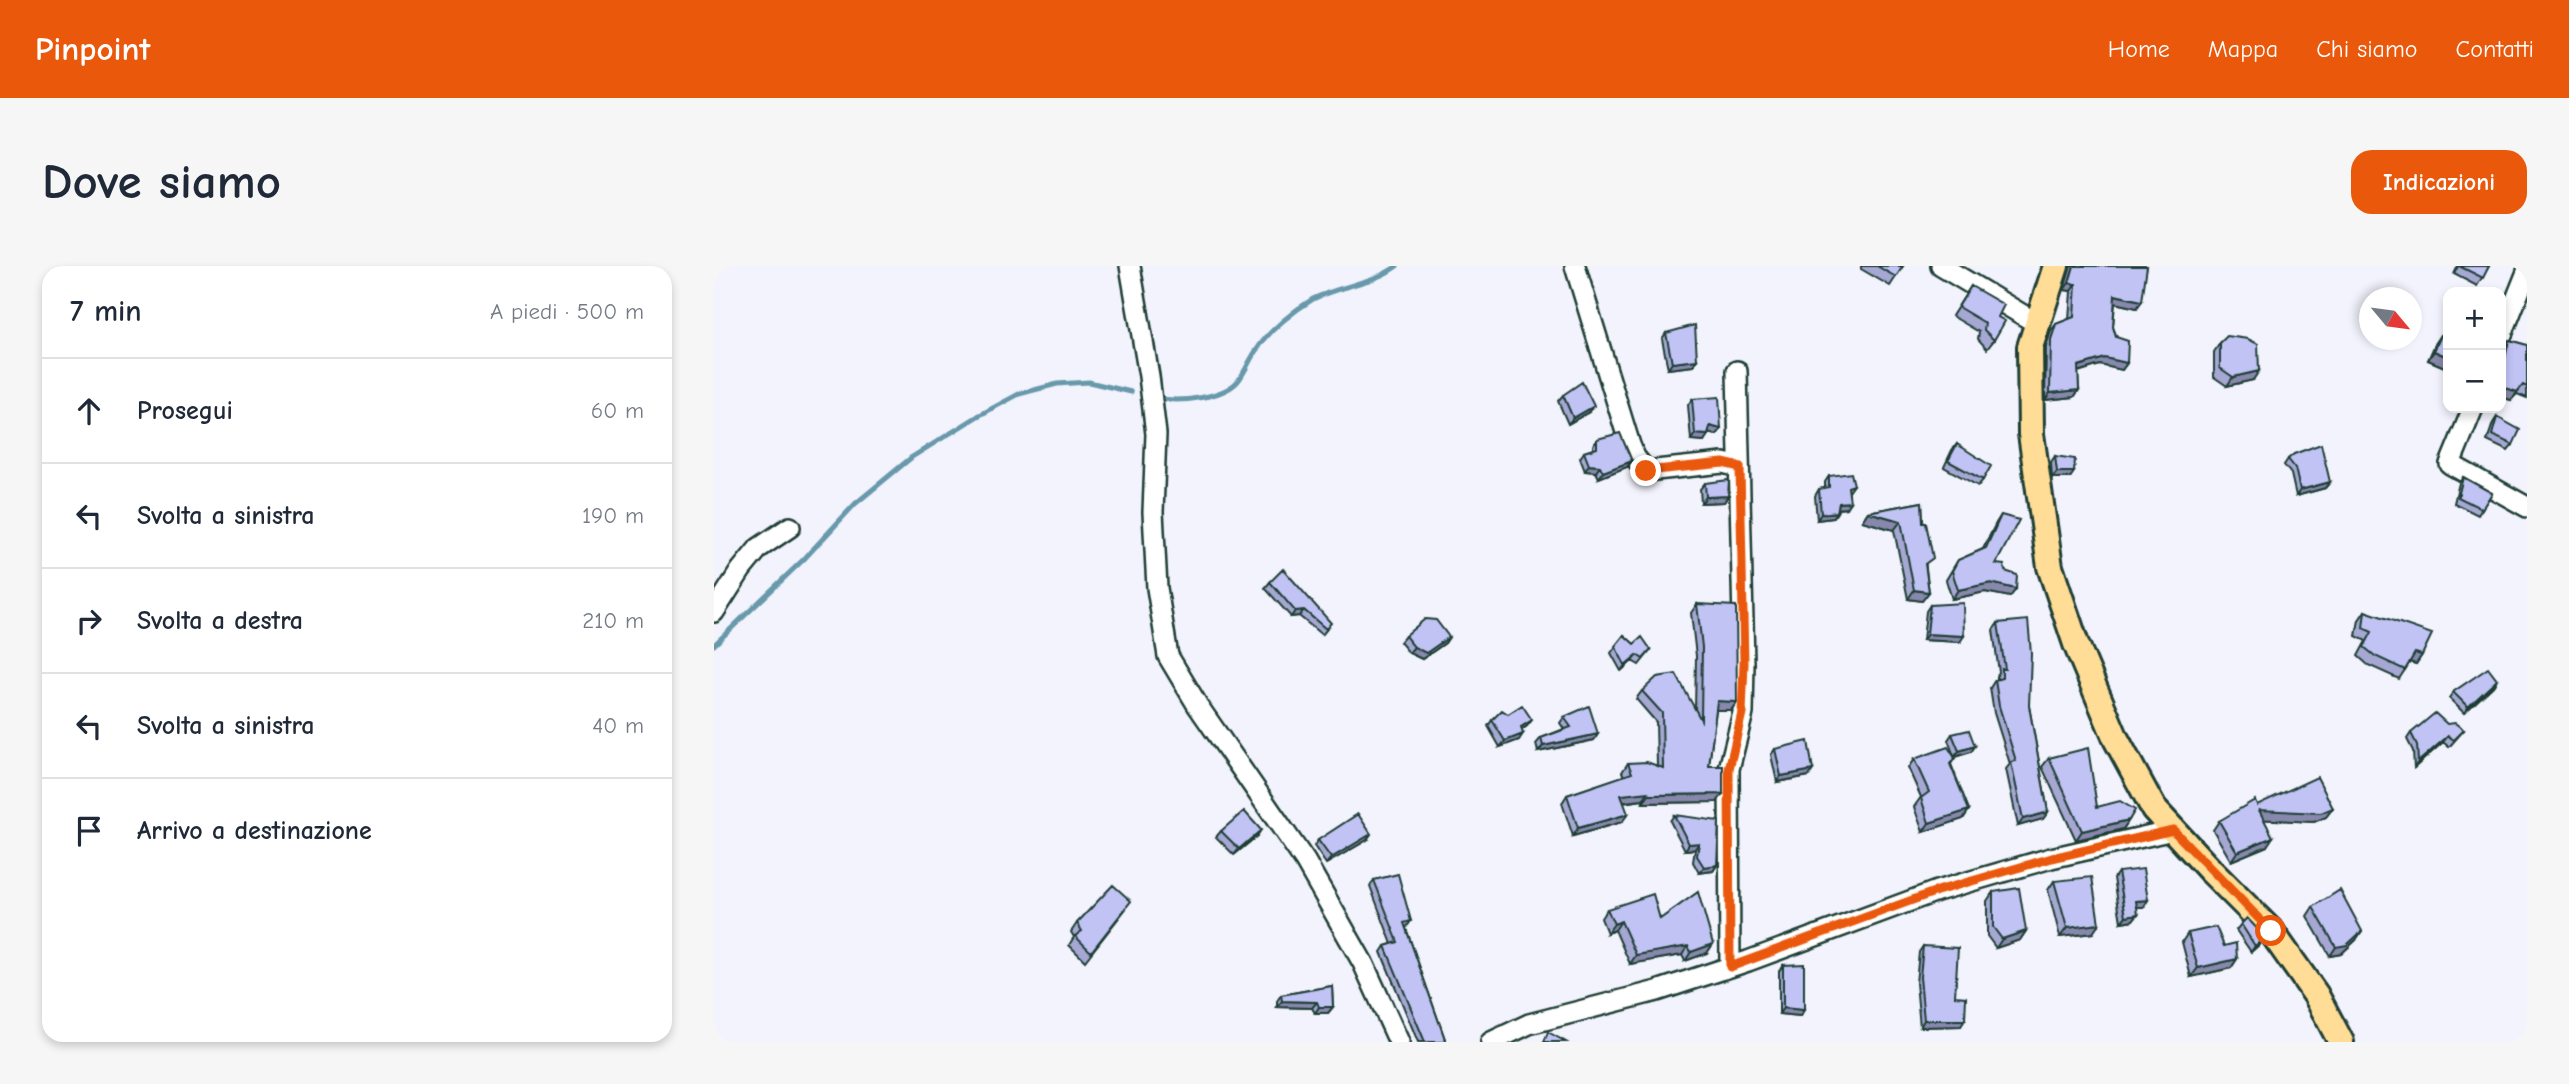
<!DOCTYPE html>
<html lang="it">
<head>
<meta charset="utf-8">
<style>
  :root { --surface:#fff; --page:#f6f6f7; --text:#1f2937; --muted:#747a83; --line:#e0e1e3; --accent:#ea580c }
  body { margin:0; font-family:"Comic Neue",sans-serif; background:var(--page); color:var(--text) }
  .controls { position:absolute; right:21px; top:21px; display:grid; overflow:hidden; border-radius:14px; box-shadow:0 4px 10px #0003 }
  .controls button { width:63px; height:63px; display:grid; place-items:center; padding:0; border:0; border-bottom:2px solid var(--line); background:var(--surface); color:var(--text); font:35px sans-serif }
  .compass { position:absolute; left:1645px; top:21px; width:63px; height:63px; border-radius:50%; background:var(--surface); box-shadow:0 4px 10px #0003; rotate:119deg }
  .stop { position:absolute; width:21px; height:21px; margin:-16px; border:5px solid #ea580c; border-radius:50%; background:#fff }
  .stop.end { background:#ea580c; border-color:#fff; box-shadow:0 2px 7px #0008 }
  .list { margin:0; padding:0; list-style:none }
  h2 { display:flex; justify-content:space-between; align-items:center; height:91px; margin:0; padding:0 28px; font-size:30px }
  h2 small { font-size:23px; font-weight:400; color:var(--muted) }
  .list li { display:grid; grid-template-columns:46px 1fr auto; gap:21px; align-items:center; box-sizing:border-box; height:105px; padding:0 28px; border-top:2px solid var(--line) }
  .list b { display:block; font-size:26px; white-space:nowrap }
  .list em { font-size:23px; font-style:normal; color:var(--muted) }
  .icon { flex:none; width:38px; height:38px; fill:none; stroke:currentColor; stroke-width:2; stroke-linecap:round; stroke-linejoin:round }
  .map { position:relative; flex:none; width:1813px; height:776px; overflow:hidden; border-radius:21px }
  header { display:flex; align-items:center; gap:42px; box-sizing:border-box; height:98px; padding:0 35px; background:var(--accent); color:#fff }
  header strong { font-size:33px }
  nav { display:flex; gap:38px; margin-inline-start:auto; font-size:24px }
  .intro { display:flex; align-items:center; justify-content:space-between; box-sizing:border-box; height:168px; padding:0 42px }
  h1 { margin:0; font-size:49px }
  .button { padding:18px 32px; border-radius:21px; background:var(--accent); color:#fff; font-size:24px; font-weight:700 }
  main { display:flex; gap:42px; padding:0 42px }
  aside { flex:1; background:var(--surface); border-radius:21px; box-shadow:0 4px 10px #0003 }
  .map>svg:first-child { display:block }
  .lines { fill:none; stroke-linecap:round; stroke-linejoin:round }
  .stream { stroke:#6899ab; stroke-width:5 }
  .minor-casing { stroke:#1f3d34; stroke-width:24 }
  .major-casing { stroke:#1f3d34; stroke-width:30 }
  .minor { stroke:#fff; stroke-width:19 }
  .major { stroke:#ffdd96; stroke-width:24 }
  .wall { fill:#a6a8d3; stroke:#1f3d34; stroke-width:2 }
  .shaded-wall { fill:#8788ac; stroke:#1f3d34; stroke-width:2 }
  .building { fill:#c1c3f5; stroke:#1f3d34; stroke-width:2 }
  .route { stroke:#ea580c; stroke-width:9 }
</style>
</head>
<body>
<header>
<strong>Pinpoint</strong>
<nav><a>Home</a><a>Mappa</a><a>Chi siamo</a><a>Contatti</a></nav>
</header>
<div class="intro"><h1>Dove siamo</h1><a class="button">Indicazioni</a></div>
<main>
<aside>
<h2>7 min<small>A piedi · 500 m</small></h2>
<ul class="list">
<li><svg class="icon" aria-label="ahead" viewBox="0 0 24 24"><path d="M12 20V5M6 11l6-6 6 6"/></svg><div><b>Prosegui</b></div><em>60 m</em></li>
<li><svg class="icon" aria-label="left" viewBox="0 0 24 24"><path d="M17 20v-9H6M10 6l-5 5 5 5"/></svg><div><b>Svolta a sinistra</b></div><em>190 m</em></li>
<li><svg class="icon" aria-label="right" viewBox="0 0 24 24"><path d="M7 20v-9h11M14 6l5 5-5 5"/></svg><div><b>Svolta a destra</b></div><em>210 m</em></li>
<li><svg class="icon" aria-label="left" viewBox="0 0 24 24"><path d="M17 20v-9H6M10 6l-5 5 5 5"/></svg><div><b>Svolta a sinistra</b></div><em>40 m</em></li>
<li><svg class="icon" aria-label="arrive" viewBox="0 0 24 24"><path d="M6 21V4h12l-3 4 3 4H6"/></svg><div><b>Arrivo a destinazione</b></div></li>
</ul>
</aside>
<div class="map">
<svg width="1813" height="776" viewBox="0 0 1813 776">
  <rect width="100%" height="100%" fill="#f3f3fd"/>
  <filter id="ink" filterUnits="userSpaceOnUse"><feTurbulence type="fractalNoise" baseFrequency=".0143" numOctaves="2"/><feDisplacementMap in="SourceGraphic" scale="14" xChannelSelector="R" yChannelSelector="G"/><feConvolveMatrix kernelMatrix="1 2 1 2 8 2 1 2 1" color-interpolation-filters="sRGB"/></filter>
  <g filter="url(#ink)">
    <g class="lines">
      <path class="stream" d="M 444,132 C 465,137 509,132 524,115 C 532,105 536,92 544,82 C 557,63 579,45 599,33 C 626,19 659,18 683,0
        M 0,379 L 90,293 L 141,238 L 198,191 L 264,150 L 305,128 L 343,118 L 375,116 L 417,126"/>
      <g class="minor-casing">
        <path id="minor" d="M 416,0 L 435,110 L 442,168 L 439,246 L 443,322 L 454,390 L 484,440 L 591,595 L 649,697 L 685,776
          M 861,0 L 916,179 L 921,191 L 932,205 L 1009,197 L 1025,201
          M 1227,0 L 1324,58
          M 1787,71 L 1813,6
          M 1759,142 L 1736,198 L 1813,241
          M 0,346 L 27,304 L 45,282 L 76,261
          M 1016,701 L 1015,503 L 1029,447 L 1030,397 L 1023,105
          M 777,776 L 815,758 L 943,725 L 1034,695 L 1223,625 L 1337,592 L 1459,564"/>
      </g>
      <g class="major-casing">
        <path id="major" d="M 1342,0 L 1316,81 L 1317,168 L 1336,301 L 1362,378 L 1402,473 L 1440,543 L 1496,604 L 1557,665 L 1602,729 L 1627,776"/>
      </g>
      <use href="#minor" class="minor"/>
      <use href="#major" class="major"/>
    </g>
    <path class="wall" d="M 1147,0 L 1189,0 L 1176,20 L 1147,3 Z
      M 1357,0 L 1433,0 L 1423,42 L 1401,37 L 1399,61 L 1413,97 L 1408,104 L 1386,99 L 1364,106 L 1365,124 L 1360,131 L 1331,134 L 1332,81 L 1337,65 L 1342,58 L 1355,53 L 1357,25 L 1350,24 Z
      M 1744,0 L 1775,0 L 1763,20 L 1740,8 Z
      M 1257,20 L 1284,51 L 1280,74 L 1273,83 L 1264,73 L 1265,66 L 1238,50 Z
      M 1734,65 L 1734,107 L 1733,102 L 1714,94 L 1721,78 L 1727,69 L 1731,71 Z
      M 952,67 L 979,100 L 954,103 L 948,73 Z
      M 1795,74 L 1813,79 L 1813,132 L 1803,128 L 1797,134 L 1787,131 L 1787,94 L 1789,83 Z
      M 1506,77 L 1539,114 L 1513,120 L 1500,111 L 1500,86 Z
      M 849,129 L 875,146 L 854,158 L 844,135 Z
      M 978,133 L 1007,163 L 1003,169 L 994,167 L 990,175 L 977,174 L 974,139 Z
      M 1783,151 L 1799,179 L 1794,185 L 1773,175 L 1779,157 Z
      M 883,173 L 918,195 L 913,201 L 885,212 L 882,206 L 871,205 L 866,192 L 870,186 L 879,183 L 879,179 Z
      M 1243,178 L 1269,214 L 1264,220 L 1230,201 L 1238,184 Z
      M 1341,190 L 1356,212 L 1338,212 L 1337,196 Z
      M 1574,193 L 1616,216 L 1611,222 L 1582,230 L 1577,208 L 1570,199 Z
      M 1115,210 L 1140,219 L 1135,226 L 1132,242 L 1124,243 L 1123,246 L 1119,252 L 1103,254 L 1101,230 L 1105,223 L 1111,222 L 1111,216 Z
      M 1749,211 L 1778,227 L 1764,249 L 1740,237 L 1745,217 Z
      M 991,217 L 1014,230 L 1010,236 L 987,237 L 986,223 Z
      M 1208,236 L 1212,302 L 1215,326 L 1208,335 L 1194,333 L 1180,264 L 1148,255 L 1154,246 Z
      M 1287,249 L 1282,298 L 1291,305 L 1302,323 L 1296,331 L 1271,326 L 1238,333 L 1232,314 L 1244,294 L 1269,283 L 1282,257 Z
      M 556,316 L 613,363 L 608,369 L 585,350 L 577,351 L 551,322 Z
      M 983,338 L 1023,436 L 1017,444 L 1002,444 L 995,500 L 1003,536 L 929,537 L 929,534 L 909,537 L 908,556 L 859,570 L 848,537 L 853,529 L 910,510 L 908,506 L 914,497 L 943,500 L 942,456 L 922,433 L 928,425 L 981,444 L 982,390 L 977,347 Z
      M 1216,339 L 1246,376 L 1209,374 L 1212,345 Z
      M 1651,345 L 1708,389 L 1702,398 L 1696,396 L 1685,413 L 1654,399 L 1644,390 L 1652,375 L 1642,370 L 1645,354 Z
      M 1284,357 L 1315,440 L 1334,546 L 1329,553 L 1304,560 L 1292,503 L 1296,498 L 1280,447 L 1276,422 L 1281,414 L 1283,414 L 1283,410 L 1285,406 L 1279,364 Z
      M 910,369 L 920,378 L 937,384 L 925,399 L 918,395 L 907,405 L 897,387 Z
      M 691,370 L 735,371 L 731,377 L 708,393 L 695,387 L 686,376 Z
      M 1783,414 L 1779,420 L 1750,447 L 1735,432 L 1739,426 Z
      M 794,448 L 813,460 L 808,464 L 805,474 L 786,481 L 774,460 L 778,454 Z
      M 850,451 L 884,468 L 880,474 L 824,486 L 822,478 L 827,472 L 850,463 L 846,457 Z
      M 1733,458 L 1750,464 L 1735,481 L 1729,476 L 1700,502 L 1699,485 L 1693,473 L 1697,467 Z
      M 1238,468 L 1261,480 L 1257,486 L 1241,491 L 1241,492 L 1237,498 L 1255,544 L 1249,553 L 1209,566 L 1200,541 L 1207,531 L 1194,502 L 1200,493 L 1240,490 L 1234,474 Z
      M 1061,483 L 1095,510 L 1063,516 L 1057,489 Z
      M 1335,492 L 1383,541 L 1415,554 L 1409,563 L 1362,574 L 1328,501 Z
      M 1543,539 L 1619,542 L 1612,551 L 1600,556 L 1550,553 L 1553,580 L 1517,595 L 1499,564 L 1505,555 Z
      M 960,549 L 1003,599 L 999,605 L 985,607 L 979,596 L 981,583 L 971,584 L 956,555 Z
      M 507,565 L 543,570 L 520,589 L 502,571 Z
      M 604,574 L 653,574 L 612,598 L 600,580 Z
      M 1404,606 L 1430,641 L 1423,641 L 1419,654 L 1407,656 L 1400,612 Z
      M 660,614 L 697,655 L 692,662 L 732,776 L 704,776 L 667,686 L 671,680 L 678,678 L 656,620 Z
      M 1340,615 L 1379,667 L 1346,671 L 1334,624 Z
      M 1279,626 L 1312,665 L 1306,674 L 1282,682 L 1273,670 L 1273,635 Z
      M 1599,641 L 1642,674 L 1627,688 L 1616,690 L 1593,650 Z
      M 893,643 L 946,653 L 999,678 L 993,687 L 971,695 L 968,689 L 916,698 L 901,664 L 893,667 L 887,652 Z
      M 411,644 L 371,695 L 355,679 L 360,671 L 357,666 L 363,657 Z
      M 1527,658 L 1551,671 L 1547,677 L 1537,686 L 1522,664 Z
      M 1474,667 L 1510,680 L 1523,693 L 1517,702 L 1477,711 L 1468,676 Z
      M 1209,680 L 1241,730 L 1247,760 L 1206,761 L 1202,717 L 1205,686 Z
      M 1069,699 L 1090,744 L 1086,750 L 1065,748 L 1065,705 Z
      M 618,720 L 619,741 L 614,747 L 601,747 L 598,742 L 563,741 L 563,735 L 567,729 Z"/>
    <path class="shaded-wall" d="M 1355,17 L 1362,18 L 1357,25 L 1350,24 Z
      M 1401,29 L 1428,35 L 1423,42 L 1396,36 Z
      M 1720,85 L 1734,91 L 1734,100 L 1733,102 L 1714,94 Z
      M 1391,92 L 1413,97 L 1408,104 L 1386,99 L 1359,107 L 1364,100 Z
      M 983,94 L 979,100 L 954,103 L 958,97 Z
      M 1545,105 L 1539,114 L 1513,120 L 1519,111 Z
      M 1809,119 L 1797,134 L 1787,131 L 1787,120 Z
      M 1365,124 L 1360,131 L 1331,134 L 1336,127 Z
      M 880,140 L 875,146 L 854,158 L 859,152 Z
      M 996,160 L 1007,163 L 1003,169 L 991,167 Z
      M 981,168 L 994,169 L 990,175 L 977,174 Z
      M 918,195 L 913,201 L 885,212 L 889,206 Z
      M 875,199 L 886,200 L 882,206 L 871,205 Z
      M 1343,206 L 1360,206 L 1356,212 L 1338,212 Z
      M 1616,216 L 1611,222 L 1582,230 L 1586,224 Z
      M 1014,230 L 1010,236 L 987,237 L 992,231 Z
      M 1136,236 L 1132,242 L 1121,243 L 1125,237 Z
      M 1123,246 L 1119,252 L 1103,254 L 1107,248 Z
      M 1154,246 L 1187,255 L 1180,264 L 1148,255 Z
      M 1277,317 L 1302,323 L 1296,331 L 1271,326 L 1238,333 L 1244,324 Z
      M 1200,324 L 1215,326 L 1208,335 L 1194,333 Z
      M 590,344 L 585,350 L 577,351 L 581,345 Z
      M 1213,368 L 1250,370 L 1246,376 L 1209,374 Z
      M 735,371 L 731,377 L 708,393 L 695,387 L 700,381 Z
      M 1701,387 L 1708,389 L 1702,398 L 1695,396 Z
      M 923,389 L 918,395 L 907,405 L 911,399 Z
      M 1783,414 L 1779,420 L 1750,447 L 1754,441 Z
      M 1003,435 L 1023,436 L 1017,444 L 997,444 Z
      M 818,454 L 813,460 L 802,467 L 807,461 Z
      M 809,468 L 805,474 L 786,481 L 791,475 Z
      M 884,468 L 880,474 L 824,486 L 829,480 Z
      M 1734,470 L 1729,476 L 1700,502 L 1704,496 Z
      M 1261,480 L 1257,486 L 1240,491 L 1245,485 Z
      M 1099,504 L 1095,510 L 1063,516 L 1067,510 Z
      M 934,526 L 929,534 L 901,537 L 907,529 Z
      M 1009,528 L 1003,536 L 929,537 L 935,529 Z
      M 1619,542 L 1612,551 L 1600,556 L 1539,553 L 1545,544 Z
      M 1255,544 L 1249,553 L 1209,566 L 1215,557 Z
      M 1334,546 L 1329,553 L 1304,560 L 1309,553 Z
      M 914,548 L 908,556 L 859,570 L 864,562 Z
      M 1415,554 L 1409,563 L 1362,574 L 1368,565 Z
      M 547,564 L 543,570 L 520,589 L 525,583 Z
      M 657,568 L 653,574 L 612,598 L 617,592 Z
      M 1559,571 L 1553,580 L 1517,595 L 1523,586 Z
      M 985,577 L 981,583 L 971,584 L 975,578 Z
      M 1003,599 L 999,605 L 985,607 L 990,601 Z
      M 1434,634 L 1430,641 L 1418,641 L 1422,635 Z
      M 1424,648 L 1419,654 L 1407,656 L 1412,650 Z
      M 907,655 L 901,664 L 893,667 L 900,658 Z
      M 1385,658 L 1379,667 L 1346,671 L 1353,662 Z
      M 1312,665 L 1306,674 L 1282,682 L 1288,673 Z
      M 1648,665 L 1642,674 L 1627,688 L 1616,690 L 1622,681 Z
      M 1551,671 L 1547,677 L 1537,686 L 1541,680 Z
      M 999,678 L 993,687 L 971,695 L 977,686 Z
      M 974,680 L 968,689 L 916,698 L 922,689 Z
      M 1523,693 L 1517,702 L 1477,711 L 1484,702 Z
      M 568,735 L 603,736 L 598,742 L 563,741 Z
      M 605,741 L 619,741 L 614,747 L 601,747 Z
      M 1069,742 L 1090,744 L 1086,750 L 1065,748 Z
      M 1210,754 L 1251,754 L 1247,760 L 1206,761 Z"/>
    <path class="building" d="M 1163,0 L 1189,0 L 1182,11 Z
      M 1360,0 L 1433,0 L 1428,35 L 1401,29 L 1399,61 L 1402,71 L 1414,75 L 1413,97 L 1391,92 L 1364,100 L 1365,124 L 1336,127 L 1337,74 L 1342,58 L 1360,51 L 1362,18 L 1355,17 Z
      M 1745,0 L 1775,0 L 1769,12 Z
      M 1257,20 L 1290,39 L 1284,51 L 1291,55 L 1280,74 L 1270,64 L 1271,57 L 1244,41 Z
      M 981,59 L 983,94 L 958,97 L 952,67 Z
      M 1727,69 L 1734,72 L 1734,70 L 1734,91 L 1720,85 Z
      M 1513,70 L 1534,73 L 1544,78 L 1545,105 L 1519,111 L 1506,102 L 1506,77 Z
      M 1795,74 L 1813,79 L 1813,121 L 1809,119 L 1803,126 L 1787,120 L 1787,112 Z
      M 868,116 L 880,140 L 859,152 L 849,129 Z
      M 1005,131 L 1007,163 L 996,160 L 994,169 L 981,168 L 978,133 Z
      M 1783,151 L 1806,164 L 1799,179 L 1778,169 Z
      M 906,167 L 918,195 L 889,206 L 886,200 L 875,199 L 870,186 L 883,182 L 883,173 Z
      M 1243,178 L 1277,200 L 1269,214 L 1234,195 Z
      M 1607,178 L 1616,216 L 1586,224 L 1581,202 L 1574,193 L 1580,188 Z
      M 1341,190 L 1361,193 L 1360,206 L 1343,206 Z
      M 1137,207 L 1140,219 L 1134,221 L 1136,236 L 1125,237 L 1123,246 L 1107,248 L 1105,223 L 1115,221 L 1115,210 Z
      M 1749,211 L 1778,227 L 1768,243 L 1744,231 Z
      M 1015,214 L 1014,230 L 992,231 L 991,217 Z
      M 1208,236 L 1209,257 L 1212,257 L 1219,292 L 1211,298 L 1215,326 L 1200,324 L 1187,255 L 1154,246 Z
      M 1287,249 L 1305,254 L 1282,298 L 1290,299 L 1291,305 L 1303,309 L 1302,323 L 1277,317 L 1244,324 L 1238,305 L 1244,294 L 1272,282 Z
      M 569,303 L 617,357 L 612,363 L 590,344 L 581,345 L 556,316 Z
      M 1249,337 L 1250,370 L 1213,368 L 1216,339 Z
      M 983,338 L 1022,340 L 1023,436 L 1003,435 L 995,500 L 1009,500 L 1009,528 L 935,529 L 934,526 L 907,529 L 914,548 L 864,562 L 853,529 L 918,507 L 914,497 L 933,496 L 949,502 L 948,447 L 928,425 L 943,411 L 962,408 L 987,454 L 988,381 Z
      M 1651,345 L 1718,368 L 1708,389 L 1701,387 L 1691,404 L 1661,390 L 1650,381 L 1658,366 L 1649,362 Z
      M 711,353 L 722,354 L 735,371 L 712,387 L 700,381 L 691,370 Z
      M 1314,354 L 1317,387 L 1315,440 L 1334,546 L 1309,553 L 1297,496 L 1302,495 L 1285,440 L 1281,414 L 1288,412 L 1288,403 L 1291,403 L 1284,357 Z
      M 910,369 L 920,378 L 928,371 L 937,384 L 929,393 L 923,389 L 911,399 L 901,380 Z
      M 1774,402 L 1783,414 L 1754,441 L 1739,426 Z
      M 808,439 L 818,454 L 807,461 L 809,468 L 791,475 L 778,454 L 788,444 L 794,448 Z
      M 875,440 L 884,468 L 829,480 L 827,472 L 857,461 L 850,451 Z
      M 1721,447 L 1733,458 L 1741,457 L 1750,464 L 1740,474 L 1734,470 L 1704,496 L 1703,479 L 1697,467 Z
      M 1255,464 L 1261,480 L 1245,485 L 1238,468 Z
      M 1094,475 L 1099,504 L 1067,510 L 1061,483 Z
      M 1234,481 L 1241,492 L 1236,498 L 1255,544 L 1215,557 L 1207,532 L 1215,526 L 1200,493 Z
      M 1374,482 L 1383,541 L 1406,535 L 1421,544 L 1415,554 L 1368,565 L 1335,492 Z
      M 1603,511 L 1619,542 L 1607,547 L 1545,544 L 1559,571 L 1523,586 L 1505,555 L 1541,534 L 1543,539 Z
      M 530,545 L 547,564 L 525,583 L 507,565 Z
      M 644,548 L 657,568 L 617,592 L 604,574 Z
      M 960,549 L 1005,555 L 1003,599 L 990,601 L 983,590 L 985,577 L 975,578 Z
      M 1429,603 L 1434,634 L 1422,635 L 1424,648 L 1412,650 L 1404,606 Z
      M 684,608 L 697,655 L 690,657 L 732,776 L 711,776 L 671,680 L 684,676 L 660,614 Z
      M 1378,611 L 1385,658 L 1353,662 L 1340,615 Z
      M 399,619 L 417,635 L 377,686 L 361,670 L 368,665 L 363,657 Z
      M 1305,622 L 1312,665 L 1288,673 L 1279,661 L 1279,626 Z
      M 1626,624 L 1648,665 L 1633,679 L 1622,681 L 1599,641 Z
      M 984,626 L 999,678 L 977,686 L 974,680 L 922,689 L 907,655 L 900,658 L 893,643 L 939,628 L 946,653 Z
      M 1533,652 L 1551,671 L 1541,680 L 1527,658 Z
      M 1502,661 L 1510,680 L 1522,677 L 1523,693 L 1484,702 L 1474,667 Z
      M 1209,680 L 1244,682 L 1241,730 L 1252,731 L 1251,754 L 1210,754 L 1206,711 Z
      M 1090,698 L 1090,744 L 1069,742 L 1069,699 Z
      M 618,720 L 619,741 L 605,741 L 603,736 L 568,735 L 567,729 Z
      M 834,766 L 852,776 L 830,776 Z"/>
  </g>
  <g class="lines" filter="url(#ink)">
    <path class="route" d="M 932,205 L 1009,197 L 1026,201 L 1030,397 L 1028,447 L 1015,503 L 1016,701 L 1223,625 L 1338,592 L 1459,564 L 1557,665"/>
  </g>
</svg>
<div class="controls">
<button>+</button>
<button>−</button>
</div>
<svg class="compass" viewBox="-18 -18 36 36"><path d="M0-13l5 13h-10z" fill="#e53935"/><path d="M0 13l5-13h-10z" fill="#747a83"/></svg>
<div class="stop" style="left:1557px;top:665px"></div>
<div class="stop end" style="left:932px;top:205px"></div>
</div>
</main>
</body>
</html>
